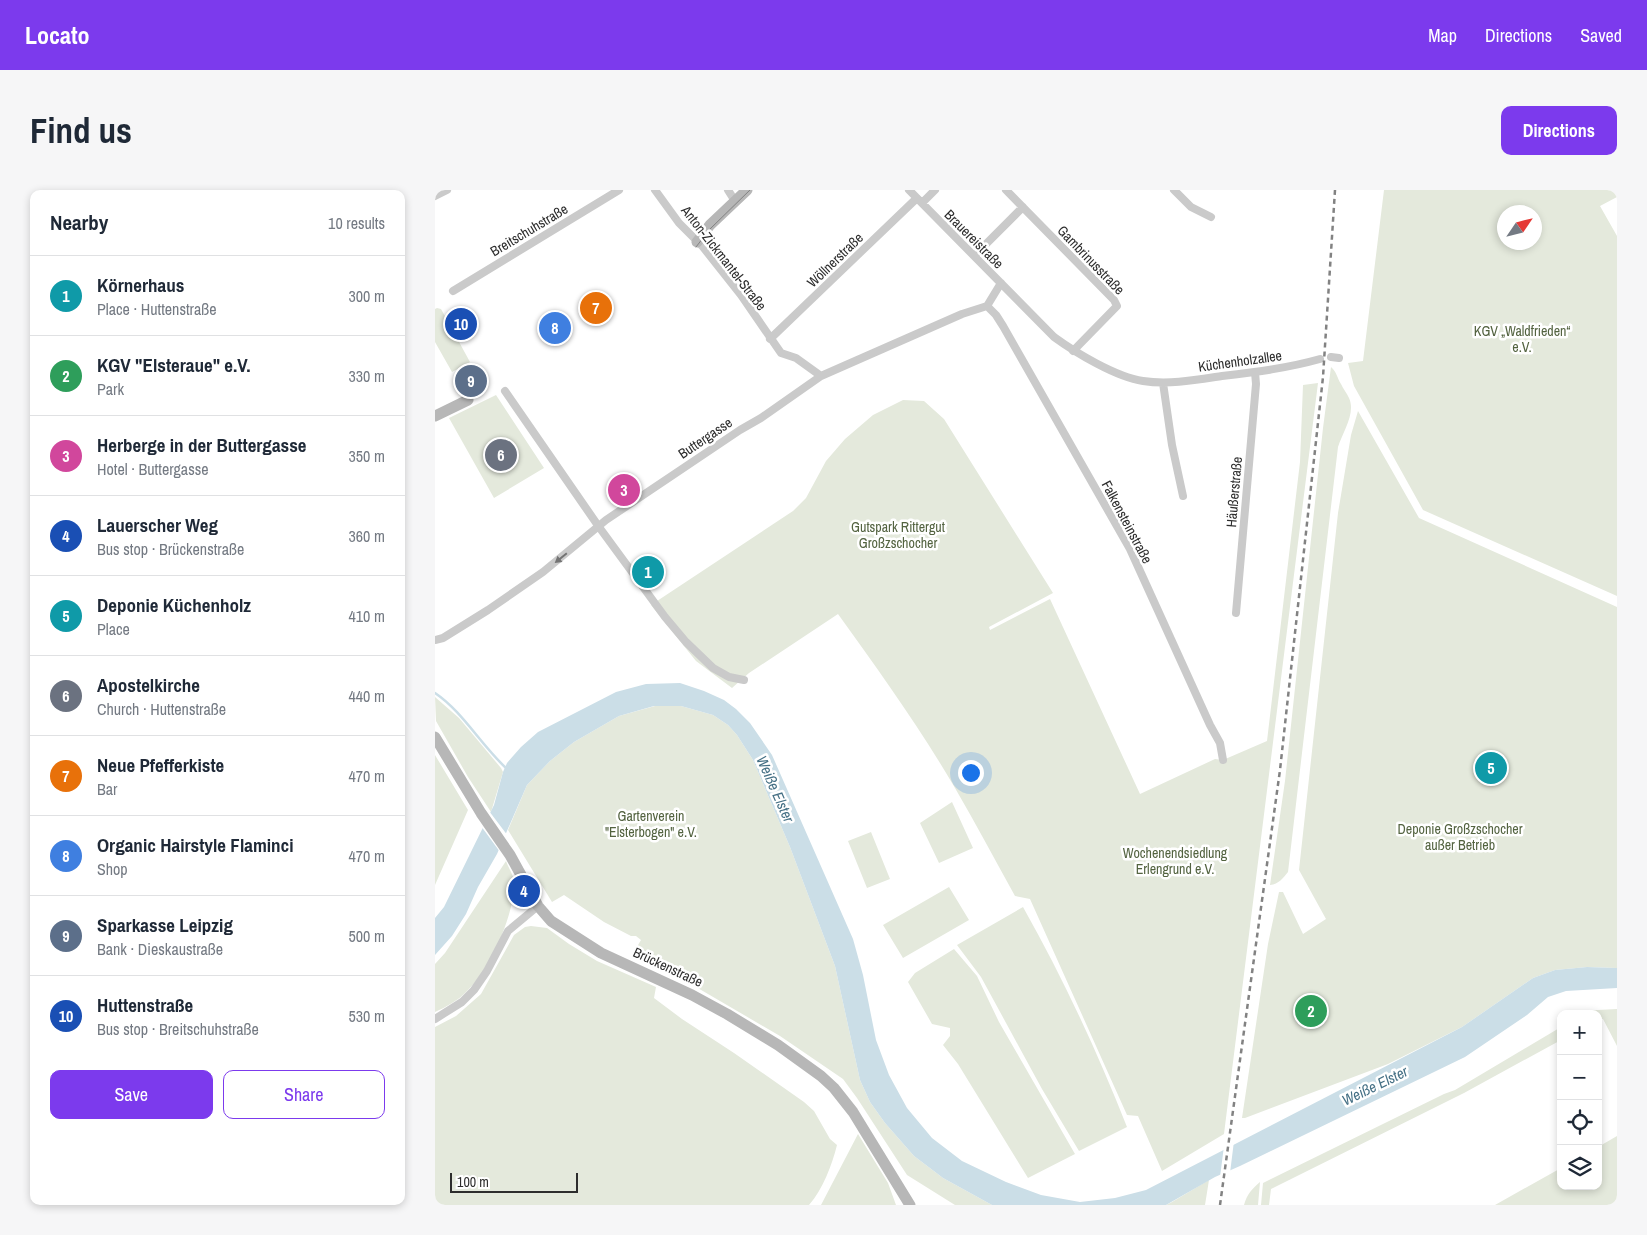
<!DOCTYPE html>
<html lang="en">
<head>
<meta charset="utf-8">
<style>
  :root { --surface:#fff; --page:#f6f6f7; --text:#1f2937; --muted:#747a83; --line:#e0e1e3; --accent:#7c3aed }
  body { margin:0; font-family:"Archivo Narrow",sans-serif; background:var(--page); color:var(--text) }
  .controls { position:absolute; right:15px; bottom:15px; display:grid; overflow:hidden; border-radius:10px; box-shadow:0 2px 8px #0003 }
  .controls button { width:45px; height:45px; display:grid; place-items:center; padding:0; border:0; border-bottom:1px solid var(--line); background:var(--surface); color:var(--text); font:25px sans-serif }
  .compass { position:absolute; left:1062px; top:15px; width:45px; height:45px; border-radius:50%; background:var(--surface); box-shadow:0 2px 8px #0003; rotate:55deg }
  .scale { position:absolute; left:15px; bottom:12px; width:128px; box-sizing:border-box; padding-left:5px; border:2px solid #2d2d2d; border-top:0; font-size:14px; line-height:18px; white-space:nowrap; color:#2d2d2d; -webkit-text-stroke:4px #fff; paint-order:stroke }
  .you { position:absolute; left:535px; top:582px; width:18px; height:18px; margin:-12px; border:4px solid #fff; border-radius:50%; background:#1a73e8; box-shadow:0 0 0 8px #1a73e833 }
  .badge { display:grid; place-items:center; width:32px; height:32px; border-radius:50%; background:var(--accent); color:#fff; font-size:16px; font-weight:700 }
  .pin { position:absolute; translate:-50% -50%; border:2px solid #fff; box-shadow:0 1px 5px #0006 }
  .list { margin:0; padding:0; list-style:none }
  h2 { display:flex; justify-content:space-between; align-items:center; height:65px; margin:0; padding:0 20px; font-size:21px }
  h2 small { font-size:16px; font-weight:400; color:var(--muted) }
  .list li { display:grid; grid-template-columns:32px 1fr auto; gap:15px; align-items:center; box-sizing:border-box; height:80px; padding:0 20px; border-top:1px solid var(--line) }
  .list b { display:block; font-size:19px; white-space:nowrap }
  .list p { margin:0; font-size:16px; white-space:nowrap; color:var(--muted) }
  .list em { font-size:16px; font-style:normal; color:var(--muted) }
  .actions { display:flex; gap:10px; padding:15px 20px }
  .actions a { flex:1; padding:11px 0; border:1px solid var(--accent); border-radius:10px; text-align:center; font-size:18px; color:var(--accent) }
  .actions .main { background:var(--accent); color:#fff }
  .icon { flex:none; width:28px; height:28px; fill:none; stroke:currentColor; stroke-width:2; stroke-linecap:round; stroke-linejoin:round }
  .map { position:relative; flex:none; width:1182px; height:1015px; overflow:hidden; border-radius:10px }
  header { display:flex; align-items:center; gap:30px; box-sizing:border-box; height:70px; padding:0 25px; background:var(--accent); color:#fff }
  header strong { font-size:24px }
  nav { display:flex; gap:28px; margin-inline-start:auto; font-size:18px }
  .intro { display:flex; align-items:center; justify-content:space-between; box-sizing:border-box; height:120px; padding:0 30px }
  h1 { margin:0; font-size:35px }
  .button { padding:12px 22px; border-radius:10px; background:var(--accent); color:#fff; font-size:18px; font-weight:700 }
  main { display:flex; gap:30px; padding:0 30px }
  aside { flex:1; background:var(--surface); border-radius:10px; box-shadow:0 2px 8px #0003 }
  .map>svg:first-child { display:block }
  .green { fill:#e4e9dc; fill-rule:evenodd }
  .water { fill:#cbdee7 }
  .pier { fill:#fff }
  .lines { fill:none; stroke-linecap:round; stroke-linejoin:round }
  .stream { stroke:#cbdee7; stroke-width:2.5 }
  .street { stroke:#cacaca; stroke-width:8 }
  .secondary { stroke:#b7b7b7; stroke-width:11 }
  .tram { stroke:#828282; stroke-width:1 }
  .rail { stroke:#828282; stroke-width:2.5; stroke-dasharray:5 4; stroke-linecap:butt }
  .oneway { fill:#747474 }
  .labels { text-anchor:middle; stroke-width:5; stroke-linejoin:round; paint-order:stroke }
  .street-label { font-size:14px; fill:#2d2d2d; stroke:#fff }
  .park-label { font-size:14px; fill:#536340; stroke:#fff }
  .water-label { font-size:15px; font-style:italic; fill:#457085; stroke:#fff }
</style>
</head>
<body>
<header>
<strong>Locato</strong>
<nav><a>Map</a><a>Directions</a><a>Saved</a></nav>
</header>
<div class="intro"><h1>Find us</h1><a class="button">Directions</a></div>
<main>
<aside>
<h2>Nearby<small>10 results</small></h2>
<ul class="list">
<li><span class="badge" style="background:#0f9aa8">1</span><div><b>Körnerhaus</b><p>Place · Huttenstraße</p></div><em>300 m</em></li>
<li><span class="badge" style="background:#2e9e5b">2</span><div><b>KGV &quot;Elsteraue&quot; e.V.</b><p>Park</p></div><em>330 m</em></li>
<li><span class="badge" style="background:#d1479c">3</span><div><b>Herberge in der Buttergasse</b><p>Hotel · Buttergasse</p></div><em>350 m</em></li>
<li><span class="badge" style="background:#1a4fb4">4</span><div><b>Lauerscher Weg</b><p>Bus stop · Brückenstraße</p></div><em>360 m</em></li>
<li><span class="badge" style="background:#0f9aa8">5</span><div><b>Deponie Küchenholz</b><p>Place</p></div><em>410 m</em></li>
<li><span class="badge" style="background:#6b7280">6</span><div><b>Apostelkirche</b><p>Church · Huttenstraße</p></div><em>440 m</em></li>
<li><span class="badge" style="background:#e8710a">7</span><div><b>Neue Pfefferkiste</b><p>Bar</p></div><em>470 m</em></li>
<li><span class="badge" style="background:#3f7fe0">8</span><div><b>Organic Hairstyle Flaminci</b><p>Shop</p></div><em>470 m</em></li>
<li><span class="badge" style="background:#5c6f8a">9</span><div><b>Sparkasse Leipzig</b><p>Bank · Dieskaustraße</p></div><em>500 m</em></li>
<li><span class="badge" style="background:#1a4fb4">10</span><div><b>Huttenstraße</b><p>Bus stop · Breitschuhstraße</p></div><em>530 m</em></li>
</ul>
<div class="actions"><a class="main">Save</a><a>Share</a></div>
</aside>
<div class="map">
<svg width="1182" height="1015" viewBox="0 0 1182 1015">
  <rect width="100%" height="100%" fill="#fff"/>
  <path class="green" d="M 949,0 L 1182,0 L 1182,7 L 1165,16 L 1182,46 L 1182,406 L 988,320 L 919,196 L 913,173 L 928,171 ZM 1100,22 L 1100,52 L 1070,52 L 1070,22 Z
    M 2,118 L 6,119 L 35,172 L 17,182 L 0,152 L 0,119 Z
    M 896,177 C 902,182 902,188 906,194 C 908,199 912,203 914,208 C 921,223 908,242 903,257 L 853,682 C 848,688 844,694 835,695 L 850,591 L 888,238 Z
    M 883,193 L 789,944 L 727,981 L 703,926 L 692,925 L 595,709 L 580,706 C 560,670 541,634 520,598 C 485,538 444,481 403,424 L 314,483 L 297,498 L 261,471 L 216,415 L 358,321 L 371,308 L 391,271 L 410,249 L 438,225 L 468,210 L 489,211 L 509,229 L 618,403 L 554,437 L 555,440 L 615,409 L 705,604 L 780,569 L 788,570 L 832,551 L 865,272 L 868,195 Z
    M 61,205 L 109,278 L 59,308 L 14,228 Z
    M 923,221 L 984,328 L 1182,417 L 1182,778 L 1152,777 L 1120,780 L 1098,788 L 1027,837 L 953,874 L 810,928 L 807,928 L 833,754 L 844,702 L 848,702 L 868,744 L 891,729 L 864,680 L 903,323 L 916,245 Z
    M 0,507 L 24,528 L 66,578 L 68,582 L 56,622 L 33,587 L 1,531 Z
    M 220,516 L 246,516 L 278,525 L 293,535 L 302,545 L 318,570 L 355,657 L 400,776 L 425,890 L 435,912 L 450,933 L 479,966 L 508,988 L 557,1015 L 520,1015 L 472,985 L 422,908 L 408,889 L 345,846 L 261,797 L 196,767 L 206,750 L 201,746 L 196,746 L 169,732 L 129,705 L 117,712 L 73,640 L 92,595 L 115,571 L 139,552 L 184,526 Z
    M 0,565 L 33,620 L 0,695 Z
    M 517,612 L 538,658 L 504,673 L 485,633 Z
    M 436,642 L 455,689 L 432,698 L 413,651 Z
    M 71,671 C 73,677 79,686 79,692 C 80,724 55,779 32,801 C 24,810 11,817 0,822 L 0,774 L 10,763 Z
    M 514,697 L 534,730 L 468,768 L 448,735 Z
    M 588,717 C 628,788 662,861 692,937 L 644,961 L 607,899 L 546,787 L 522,755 Z
    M 96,736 L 112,738 L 134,754 L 162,771 L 221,797 L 219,808 L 247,829 L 299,863 L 369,912 L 379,921 L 395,949 L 402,955 C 397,975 388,999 374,1015 L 0,1015 L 0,837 L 21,826 L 46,804 L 79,745 L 90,737 Z
    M 519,759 L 542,786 L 564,832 L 640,964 L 593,988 L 523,874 L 508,855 L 515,846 L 515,838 L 497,834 L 473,792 L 480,783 Z
    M 1182,819 L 1182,856 L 1168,829 L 1163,828 L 1163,824 L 1144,824 L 1143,821 Z
    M 1126,837 L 1126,850 L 1029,903 L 836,999 L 834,1015 L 826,1015 L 828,993 L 1009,904 L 1020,900 Z
    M 423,944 L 453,993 L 461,1015 L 386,1015 Z
    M 1182,946 L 1182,1015 L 1060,1015 L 1126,978 L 1126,996 L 1163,996 L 1163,957 Z
    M 774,990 L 770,1015 L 731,1015 L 737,1012 Z
    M 825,992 L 823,1015 L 809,1015 C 812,1004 817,999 825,992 Z"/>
  <path class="water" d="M 245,493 L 269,501 L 289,510 L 301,519 L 315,533 L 337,565 L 418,749 L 428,785 L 441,850 L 454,885 L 472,918 L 497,948 L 527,971 L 571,992 L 606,1005 L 645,1012 L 680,1008 L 711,1000 L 1027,837 L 1098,788 L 1120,780 L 1152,777 L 1182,778 L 1182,798 L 1131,801 L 1113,807 L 1092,825 L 1030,867 L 805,976 L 780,987 L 731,1015 L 557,1015 L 508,988 L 479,966 L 450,933 L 435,912 L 425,890 L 400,776 L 355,657 L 318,570 L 302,545 L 293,535 L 278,525 L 246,516 L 219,516 L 184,526 L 139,552 L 115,571 L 92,595 L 62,664 L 43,697 L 31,724 L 17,746 L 0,765 L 0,728 L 9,717 L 59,615 L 68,582 L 72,573 L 86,557 L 103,542 L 181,502 L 211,494 Z"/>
  <path class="pier" d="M 54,621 L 73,646 L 65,662 L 46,636 Z
    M 799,951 L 795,983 L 785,987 L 789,956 Z"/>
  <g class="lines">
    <path class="stream" d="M 0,503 C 27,521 46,555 71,578"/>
    <path class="street" d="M 220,0 L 244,33 L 268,57 L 306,105 L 346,163 L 361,168 L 386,186
      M 293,0 L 300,11
      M 474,0 L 619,147 C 641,163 681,187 708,191 C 734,195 761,190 787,186 C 821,182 853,178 885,169
      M 571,0 L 679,110 L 682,116 L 638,161
      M 739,0 L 756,17 L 776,27
      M 0,6 L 12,0
      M 487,13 L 500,0
      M 539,66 L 588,17
      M 18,101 L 184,0
      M 552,116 L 561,125 L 568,136 L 695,359 L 775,535 L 785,553 L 788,570
      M 335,149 L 482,8
      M 896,167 L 904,168
      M 728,193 L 737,255 L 748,306
      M 70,201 L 164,337 L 230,427 L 251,452 L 278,478 L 294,487 L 309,490
      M 801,423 L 821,194 L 820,182
      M 0,450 L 8,448 L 53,420 L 108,382 L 171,330 L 305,240 L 326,228 L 386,186 L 527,124 L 552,116 L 566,93
      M 0,829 L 27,812 L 39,800 L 52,781 L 73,741 L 103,716"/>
    <path class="secondary" d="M 262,52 L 275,35 L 312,0
      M 0,226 L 33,210
      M 0,547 L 46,623 L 75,665 L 103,716 L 116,731 L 166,763 L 257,805 L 292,824 L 343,855 L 386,886 L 399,898 L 418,922 L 475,1015"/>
    <path class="tram" d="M 261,57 L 275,39 L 315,0"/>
    <path class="rail" d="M 785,1015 L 845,580 L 888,187 L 900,0"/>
  </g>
  <defs><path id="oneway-solid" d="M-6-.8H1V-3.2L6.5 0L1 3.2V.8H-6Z" transform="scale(1.25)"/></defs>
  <use class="oneway" href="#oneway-solid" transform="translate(126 368) rotate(141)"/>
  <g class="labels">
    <g class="street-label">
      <text transform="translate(94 40) rotate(-31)" y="5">Breitschuhstraße</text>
      <text transform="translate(539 49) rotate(45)" y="5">Brauereistraße</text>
      <text transform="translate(289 68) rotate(52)" y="5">Anton-Zickmantel-Straße</text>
      <text transform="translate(400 70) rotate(-44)" y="5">Wöllnerstraße</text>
      <text transform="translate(656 70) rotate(46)" y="5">Gambrinusstraße</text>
      <text transform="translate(805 171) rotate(-8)" y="5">Küchenholzallee</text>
      <text transform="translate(270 248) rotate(-34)" y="5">Buttergasse</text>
      <text transform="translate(799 302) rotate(-85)" y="5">Häußerstraße</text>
      <text transform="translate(692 332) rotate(62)" y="5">Falkensteinstraße</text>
      <text transform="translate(233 777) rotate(25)" y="5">Brückenstraße</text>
    </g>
    <g class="park-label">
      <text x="1087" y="146">KGV „Waldfrieden“<tspan x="1087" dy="16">e.V.</tspan></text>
      <text x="463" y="342">Gutspark Rittergut<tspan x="463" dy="16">Großzschocher</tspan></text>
      <text x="216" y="631">Gartenverein<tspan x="216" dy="16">"Elsterbogen" e.V.</tspan></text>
      <text x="1025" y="644">Deponie Großzschocher<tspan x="1025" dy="16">außer Betrieb</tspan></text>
      <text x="740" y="668">Wochenendsiedlung<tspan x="740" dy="16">Erlengrund e.V.</tspan></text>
    </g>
    <g class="water-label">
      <text transform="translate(340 599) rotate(66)" y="5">Weiße Elster</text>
      <text transform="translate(940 896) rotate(-26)" y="5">Weiße Elster</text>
    </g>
  </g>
</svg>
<div class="controls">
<button>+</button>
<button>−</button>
<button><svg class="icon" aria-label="locate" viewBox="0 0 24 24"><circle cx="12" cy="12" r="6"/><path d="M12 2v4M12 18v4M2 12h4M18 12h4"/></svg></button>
<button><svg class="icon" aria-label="layers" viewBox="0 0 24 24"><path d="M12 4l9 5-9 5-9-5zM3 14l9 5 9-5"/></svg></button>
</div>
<svg class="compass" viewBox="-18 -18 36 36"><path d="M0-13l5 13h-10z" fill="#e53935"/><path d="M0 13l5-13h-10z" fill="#747a83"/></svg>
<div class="scale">100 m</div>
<div class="you"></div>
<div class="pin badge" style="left:213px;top:382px;background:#0f9aa8">1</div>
<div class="pin badge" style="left:876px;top:821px;background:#2e9e5b">2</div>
<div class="pin badge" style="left:189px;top:300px;background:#d1479c">3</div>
<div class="pin badge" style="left:89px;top:701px;background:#1a4fb4">4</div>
<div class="pin badge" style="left:1056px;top:578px;background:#0f9aa8">5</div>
<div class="pin badge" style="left:66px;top:265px;background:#6b7280">6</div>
<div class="pin badge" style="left:161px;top:118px;background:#e8710a">7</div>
<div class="pin badge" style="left:120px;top:138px;background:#3f7fe0">8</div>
<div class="pin badge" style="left:36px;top:191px;background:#5c6f8a">9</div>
<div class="pin badge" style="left:26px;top:134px;background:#1a4fb4">10</div>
</div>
</main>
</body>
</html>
